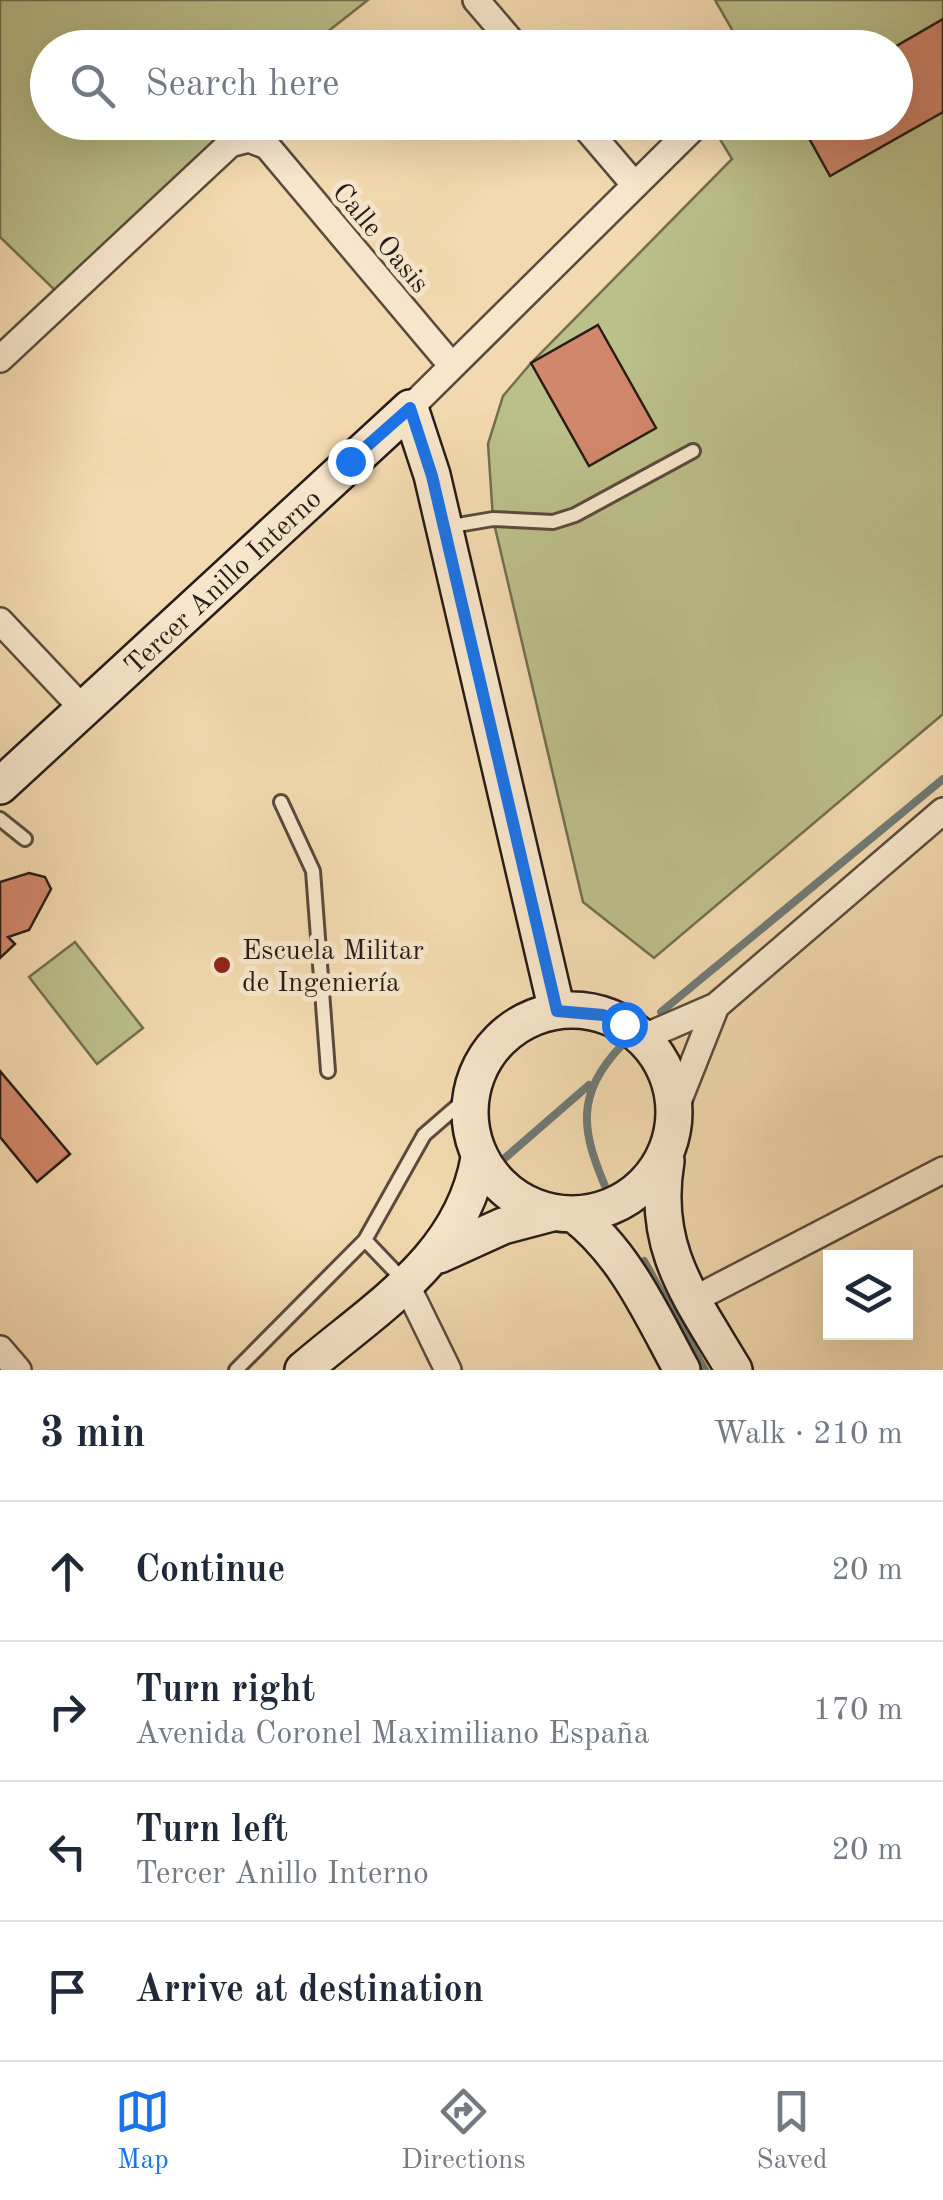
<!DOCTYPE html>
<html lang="en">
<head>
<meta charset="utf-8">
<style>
  :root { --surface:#fff; --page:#f6f6f7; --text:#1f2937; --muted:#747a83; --line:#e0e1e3; --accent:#1a73e8 }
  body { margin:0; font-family:"Old Standard TT",serif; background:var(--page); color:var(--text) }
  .controls { position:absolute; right:30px; bottom:30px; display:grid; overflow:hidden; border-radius:0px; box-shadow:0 10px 40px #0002 }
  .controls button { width:90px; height:90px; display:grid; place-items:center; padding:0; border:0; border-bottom:2px solid var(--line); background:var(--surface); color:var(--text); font:50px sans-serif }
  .stop { position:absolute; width:30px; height:30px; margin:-22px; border:8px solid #1a73e8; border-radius:50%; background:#fff }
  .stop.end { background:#1a73e8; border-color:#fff; box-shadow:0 2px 10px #0008 }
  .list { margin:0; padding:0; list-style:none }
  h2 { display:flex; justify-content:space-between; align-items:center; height:130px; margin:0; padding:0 40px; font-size:42px }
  h2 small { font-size:32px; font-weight:400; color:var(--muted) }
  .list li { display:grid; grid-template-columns:65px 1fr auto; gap:30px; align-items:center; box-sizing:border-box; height:140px; padding:0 40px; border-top:2px solid var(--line) }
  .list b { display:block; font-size:38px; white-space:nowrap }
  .list p { margin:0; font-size:32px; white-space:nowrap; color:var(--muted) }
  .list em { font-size:32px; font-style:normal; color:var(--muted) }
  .icon { flex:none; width:55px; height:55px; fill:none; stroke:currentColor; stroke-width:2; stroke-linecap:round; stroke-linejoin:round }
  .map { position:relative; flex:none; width:943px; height:1370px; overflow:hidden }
  .search { position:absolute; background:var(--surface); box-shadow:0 10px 40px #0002; left:30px; right:30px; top:30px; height:110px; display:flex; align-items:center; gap:25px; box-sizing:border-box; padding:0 35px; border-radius:55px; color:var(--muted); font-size:38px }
  .sheet { height:690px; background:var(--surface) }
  nav { display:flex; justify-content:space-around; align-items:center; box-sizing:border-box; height:140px; border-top:2px solid var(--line); background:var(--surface); font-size:28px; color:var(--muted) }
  nav a { display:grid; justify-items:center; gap:5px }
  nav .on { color:var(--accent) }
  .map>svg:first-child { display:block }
  .green { fill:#bbbf8a; stroke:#726e50; stroke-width:2.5 }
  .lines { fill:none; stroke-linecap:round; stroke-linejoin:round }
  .stream { stroke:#6f7a76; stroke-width:8 }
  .building { fill:#d1876b; stroke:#281c17; stroke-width:2.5 }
  .lane-casing { stroke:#5b4b3d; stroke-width:18 }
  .street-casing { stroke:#5b4b3d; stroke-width:30 }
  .secondary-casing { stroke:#281c17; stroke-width:40 }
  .lane { stroke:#f7e6cb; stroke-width:12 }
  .street { stroke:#f7e6cb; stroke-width:25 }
  .secondary { stroke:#f7e6cb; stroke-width:35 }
  .route { stroke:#1a73e8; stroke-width:12 }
  .poi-dot { fill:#8f2418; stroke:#f7e6cb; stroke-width:4 }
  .labels { text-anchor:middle; stroke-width:10; stroke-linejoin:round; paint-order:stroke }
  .street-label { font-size:28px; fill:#281c17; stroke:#f7e6cb }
  .poi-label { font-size:28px; fill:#281c17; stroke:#f7e6cb; text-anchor:start }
</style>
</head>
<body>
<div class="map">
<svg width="943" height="1370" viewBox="0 0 943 1370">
  <rect width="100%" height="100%" fill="#f3d9af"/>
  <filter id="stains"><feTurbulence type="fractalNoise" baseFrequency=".002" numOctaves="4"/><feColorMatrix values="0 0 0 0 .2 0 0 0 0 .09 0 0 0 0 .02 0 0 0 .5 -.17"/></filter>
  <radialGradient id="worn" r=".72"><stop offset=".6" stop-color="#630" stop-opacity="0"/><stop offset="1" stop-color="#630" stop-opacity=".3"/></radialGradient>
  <path class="green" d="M 0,0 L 368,0 L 308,47 L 48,48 L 48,122 L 234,123 L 62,297 L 0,237 Z
    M 715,0 L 943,0 L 943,714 L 654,958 L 583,902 L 493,519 L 488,444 L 503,396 L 531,363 L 732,159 L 715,131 L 723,123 L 896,122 L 896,48 L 742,47 Z
    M 75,942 L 143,1028 L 97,1064 L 29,977 Z"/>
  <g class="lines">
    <path class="stream" d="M 661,1012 L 943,779
      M 505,1158 L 589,1085
      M 608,1193 C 581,1131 574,1095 623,1044
      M 644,1261 L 705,1370"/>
  </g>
  <path class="building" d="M 943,19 L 943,112 L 830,176 L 800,122 L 896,122 L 893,48 Z
    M 598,325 L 656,428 L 589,466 L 531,363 Z
    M 29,873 L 45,877 L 51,889 L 29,930 L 8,937 L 15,944 L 0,958 L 0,882 Z
    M 0,1071 L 70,1154 L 37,1182 L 0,1137 Z"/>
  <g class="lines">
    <g class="lane-casing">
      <path id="lane" d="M 446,527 L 493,519 L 553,522 L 575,515 L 693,451
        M 281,802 L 313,871 L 328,1071
        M 0,819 L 25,839
        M 365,1240 L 405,1282
        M 236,1370 L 365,1240 L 424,1135 L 470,1095"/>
    </g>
    <g class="street-casing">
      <path id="street" d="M 476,0 L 517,48
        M 581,122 L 633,183
        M 0,359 L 230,144 L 249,139 L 267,146 L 452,366
        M 410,408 L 699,122
        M 0,621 L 83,709
        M 642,1038 L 716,1006 L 943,811
        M 676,1107 L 716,1006
        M 405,1282 L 448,1370
        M 693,1300 L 943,1170
        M 0,1349 L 18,1370"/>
    </g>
    <g class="secondary-casing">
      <path id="secondary" d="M 0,786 L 410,408 L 432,475 L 557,1011
        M470 1112a102 102 0 1 1 204 0a102 102 0 1 1-204 0Z
        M 666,1161 C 651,1249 691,1297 734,1370
        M 574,1214 C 625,1253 652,1315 682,1370
        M 439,1255 L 503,1226 L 552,1213
        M 303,1370 C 375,1308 462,1258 479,1158"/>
    </g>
    <use href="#lane" class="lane"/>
    <use href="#street" class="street"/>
    <use href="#secondary" class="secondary"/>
  </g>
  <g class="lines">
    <path class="route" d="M 350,461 L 410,408 L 432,476 L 557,1011 L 603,1015 L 624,1024"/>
  </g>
  <circle class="poi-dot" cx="222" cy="965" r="10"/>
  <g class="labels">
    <g class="street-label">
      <text transform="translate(382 237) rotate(50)" y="10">Calle Oasis</text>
      <text transform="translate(222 581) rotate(-43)" y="10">Tercer Anillo Interno</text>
    </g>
    <g class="poi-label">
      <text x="242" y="959">Escuela Militar<tspan x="242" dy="32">de Ingeniería</tspan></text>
    </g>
  </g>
  <rect width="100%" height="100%" filter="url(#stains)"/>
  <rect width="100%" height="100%" fill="url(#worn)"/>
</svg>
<div class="controls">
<button><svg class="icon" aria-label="layers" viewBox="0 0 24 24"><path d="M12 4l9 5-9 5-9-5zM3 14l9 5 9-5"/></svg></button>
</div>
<div class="stop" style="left:624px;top:1024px"></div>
<div class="stop end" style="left:350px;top:461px"></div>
<div class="search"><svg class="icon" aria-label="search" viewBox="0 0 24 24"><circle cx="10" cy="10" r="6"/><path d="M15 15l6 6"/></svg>Search here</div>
</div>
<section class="sheet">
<h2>3 min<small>Walk · 210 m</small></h2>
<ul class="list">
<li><svg class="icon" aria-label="ahead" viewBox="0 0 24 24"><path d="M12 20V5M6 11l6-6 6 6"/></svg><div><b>Continue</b></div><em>20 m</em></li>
<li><svg class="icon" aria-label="right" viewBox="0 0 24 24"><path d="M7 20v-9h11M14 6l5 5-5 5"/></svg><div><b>Turn right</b><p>Avenida Coronel Maximiliano España</p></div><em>170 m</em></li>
<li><svg class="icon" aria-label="left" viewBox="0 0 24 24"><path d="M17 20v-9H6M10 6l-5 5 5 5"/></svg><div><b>Turn left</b><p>Tercer Anillo Interno</p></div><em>20 m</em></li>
<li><svg class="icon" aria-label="arrive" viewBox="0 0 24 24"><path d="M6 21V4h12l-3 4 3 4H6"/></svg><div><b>Arrive at destination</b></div></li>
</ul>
</section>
<nav>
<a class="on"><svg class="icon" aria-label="map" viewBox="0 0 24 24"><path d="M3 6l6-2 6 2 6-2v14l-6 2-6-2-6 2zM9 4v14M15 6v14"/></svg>Map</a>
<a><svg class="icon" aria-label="directions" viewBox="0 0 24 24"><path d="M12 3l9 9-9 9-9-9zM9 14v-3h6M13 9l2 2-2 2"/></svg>Directions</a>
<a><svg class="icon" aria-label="saved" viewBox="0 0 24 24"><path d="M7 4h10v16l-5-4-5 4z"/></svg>Saved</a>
</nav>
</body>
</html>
